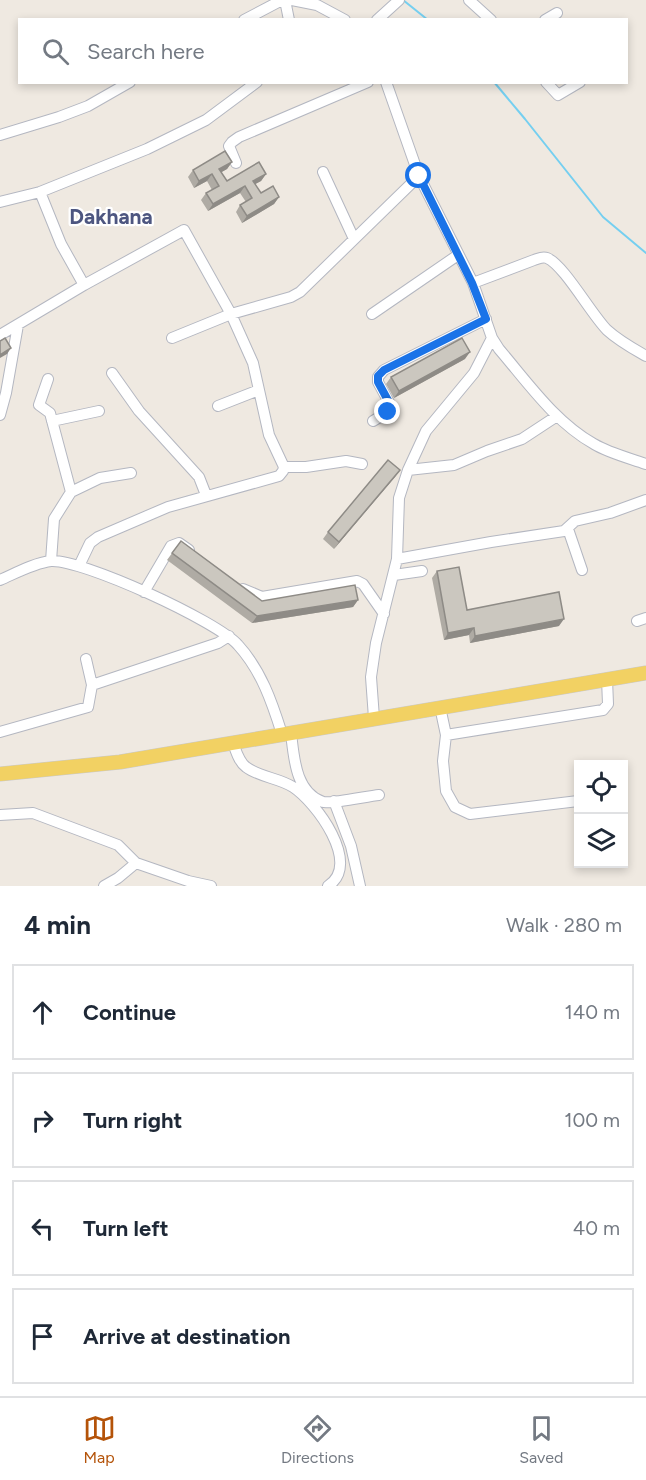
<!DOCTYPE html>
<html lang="en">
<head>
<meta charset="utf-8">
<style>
  :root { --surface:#fff; --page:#f6f6f7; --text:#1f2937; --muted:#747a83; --line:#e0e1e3; --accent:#b45309 }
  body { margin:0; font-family:Figtree,sans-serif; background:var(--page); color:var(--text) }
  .controls { position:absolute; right:18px; bottom:18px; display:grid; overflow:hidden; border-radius:0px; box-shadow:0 3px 9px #0003 }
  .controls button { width:54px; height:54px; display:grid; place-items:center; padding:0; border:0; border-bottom:2px solid var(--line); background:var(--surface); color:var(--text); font:30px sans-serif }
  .stop { position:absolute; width:18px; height:18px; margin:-14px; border:4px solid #1a73e8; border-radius:50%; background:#fff }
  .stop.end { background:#1a73e8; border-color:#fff; box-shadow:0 2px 6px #0008 }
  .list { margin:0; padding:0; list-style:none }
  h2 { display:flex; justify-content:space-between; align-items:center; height:78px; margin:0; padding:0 24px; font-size:26px }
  h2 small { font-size:20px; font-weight:400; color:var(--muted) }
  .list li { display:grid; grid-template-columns:39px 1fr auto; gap:18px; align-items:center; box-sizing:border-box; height:96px; margin:0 12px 12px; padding:0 12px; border:2px solid var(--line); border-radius:0px }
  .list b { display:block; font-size:22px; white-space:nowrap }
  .list em { font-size:20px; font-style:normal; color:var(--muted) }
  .icon { flex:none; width:33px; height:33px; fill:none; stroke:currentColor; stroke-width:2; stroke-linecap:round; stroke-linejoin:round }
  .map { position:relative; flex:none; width:646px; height:886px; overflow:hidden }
  .search { position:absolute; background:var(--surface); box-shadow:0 3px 9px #0003; left:18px; right:18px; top:18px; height:66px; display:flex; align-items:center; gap:15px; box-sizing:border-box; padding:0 21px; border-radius:0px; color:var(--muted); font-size:22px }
  .sheet { height:510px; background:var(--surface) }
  nav { display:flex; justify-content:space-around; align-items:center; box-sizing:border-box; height:84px; border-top:2px solid var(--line); background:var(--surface); font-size:16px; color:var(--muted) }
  nav a { display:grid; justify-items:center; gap:3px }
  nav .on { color:var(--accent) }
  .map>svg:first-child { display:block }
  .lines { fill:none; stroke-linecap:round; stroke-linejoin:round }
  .stream { stroke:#75cff0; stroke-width:2 }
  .minor-casing { stroke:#b4b7c1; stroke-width:12 }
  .major-casing { stroke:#c9c9c9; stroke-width:15 }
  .minor { stroke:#fff; stroke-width:10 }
  .major { stroke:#f2d163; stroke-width:14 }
  .wall { fill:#afaba4 }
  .shaded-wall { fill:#8e8b86 }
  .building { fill:#cbc7bf; stroke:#8e8b86; stroke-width:1.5 }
  .route { stroke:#1a73e8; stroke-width:8 }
  .labels { text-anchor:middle; stroke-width:4.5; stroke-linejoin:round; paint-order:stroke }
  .quarter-label { font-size:21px; font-weight:bold; fill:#4d5680; stroke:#fff }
</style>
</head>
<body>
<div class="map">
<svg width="646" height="886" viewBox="0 0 646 886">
  <rect width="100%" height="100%" fill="#efe9e1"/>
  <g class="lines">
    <path class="stream" d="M 403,0 L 428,20
      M 494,82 L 525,119 L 603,217 L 646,253"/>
    <g class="minor-casing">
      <path id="minor" d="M 285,0 L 289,20
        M 292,0 L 317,5 L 345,20
        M 469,0 L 491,20
        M 244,20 L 282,0
        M 377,20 L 399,0
        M 545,20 L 557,13
        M 386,82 L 419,176 L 473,283 L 492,338 L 499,349 C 528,383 555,422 594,444 C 609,453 629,458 646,464
        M 546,82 L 558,95 L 580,82
        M 0,135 L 59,117 L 88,106 L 130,82
        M 236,163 L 229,146 L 232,142 L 239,137 L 368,82
        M 323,172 L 354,239
        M 0,202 L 40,192
        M 473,283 L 534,260 C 538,259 542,256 547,258 C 564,265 591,314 607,330 C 619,341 632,348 646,356
        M 84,285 L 61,244 L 40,192 L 147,149 L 206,120 L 257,82
        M 372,314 L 458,255
        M 0,335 L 84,285 L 184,230 L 231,314 L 253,363 L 269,435 L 284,467 L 283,471 L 279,476 L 168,507 L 98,537 L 90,543 L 79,566
        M 172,338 L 231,314 L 291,297 L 300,292 L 419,176
        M 112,373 L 139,411 L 199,477 L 206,495
        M 48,379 L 39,405 L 50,413 L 71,492 L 54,519 L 51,561
        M 218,406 L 259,390
        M 0,415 L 6,393 L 18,325
        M 52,421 L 99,411
        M 373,421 L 388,412 L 391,406 L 378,382 L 378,377 L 384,370 L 486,319
        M 284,467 L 306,467 L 346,461 L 362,464
        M 408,470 L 454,465 L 487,451 L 522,439 L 557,416
        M 71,492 L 100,478 L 131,473
        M 568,529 L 582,570
        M 397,559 L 491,542 L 564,531 L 575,521 L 610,513 L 646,500
        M 394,575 L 422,571
        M 0,580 C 16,573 34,563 51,561 C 82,559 217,621 238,645 C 261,670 272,702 282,734
        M 243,589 L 262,597 L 357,581 L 363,584 L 384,614
        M 144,592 L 171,546 L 179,543 L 189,550
        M 637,621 L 646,618
        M 92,685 L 218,643 L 229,636
        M 440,707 L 446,735 L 443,761 L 446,791 L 455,807 L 470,814 L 578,801
        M 374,718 L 371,677 L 376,643 L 397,559 L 399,498 L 408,470 L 426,431 L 474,373 L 492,338
        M 0,732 L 88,707 L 92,685 L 86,659
        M 291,733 C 294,757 295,792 323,802 C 331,804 368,796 379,795
        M 446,735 L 603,710 L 608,704 L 607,679
        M 233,743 C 236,751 239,762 246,767 C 259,777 279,778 293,787 C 316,802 362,864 328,886
        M 334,801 L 351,846 L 360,886
        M 0,815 L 33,813 L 118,845 L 136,863 L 188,881 L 211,886
        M 104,886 L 118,878 L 136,863"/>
    </g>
    <g class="major-casing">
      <path id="major" d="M 0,774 L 120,762 L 646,673"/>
    </g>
    <use href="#minor" class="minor"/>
    <use href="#major" class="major"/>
  </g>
  <path class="wall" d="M 232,162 L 227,169 L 221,172 L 227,181 L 266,174 L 261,181 L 255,184 L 261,193 L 279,197 L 274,204 L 242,223 L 236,212 L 240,205 L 246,202 L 240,193 L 208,211 L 201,200 L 206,193 L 212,190 L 207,181 L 194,188 L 188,177 L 193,170 Z
    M 465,359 L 394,398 L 386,384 L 391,377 Z
    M 400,470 L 334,549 L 323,539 L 328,532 Z
    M 181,541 L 262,601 L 358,600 L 353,607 L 252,623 L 167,560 Z
    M 437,571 L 467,610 L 559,626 L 470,643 L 469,635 L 444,640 L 432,578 Z"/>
  <path class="shaded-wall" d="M 232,162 L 227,169 L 215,176 L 219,169 Z
    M 212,174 L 207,181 L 194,188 L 199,181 Z
    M 266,174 L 261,181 L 248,188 L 253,181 Z
    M 245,186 L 240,193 L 208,211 L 213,204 Z
    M 279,197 L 274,204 L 242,223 L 247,216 Z
    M 11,348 L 7,354 L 0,358 L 0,355 Z
    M 470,352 L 465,359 L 394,398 L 399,391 Z
    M 400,470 L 395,477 L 334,549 L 339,542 Z
    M 358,600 L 353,607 L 252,623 L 257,616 Z
    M 564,619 L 559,626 L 470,643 L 475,636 Z
    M 474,628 L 469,635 L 444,640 L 448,633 Z"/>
  <path class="building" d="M 225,151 L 232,162 L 219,169 L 227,181 L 259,162 L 266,174 L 253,181 L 261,193 L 273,186 L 279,197 L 247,216 L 240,205 L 252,198 L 245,186 L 213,204 L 206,193 L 219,186 L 212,174 L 199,181 L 193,170 Z
    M 5,338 L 11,348 L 0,355 L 0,341 Z
    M 462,338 L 470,352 L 399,391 L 391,377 Z
    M 388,460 L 400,470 L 339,542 L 328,532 Z
    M 181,541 L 262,601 L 355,585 L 358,600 L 257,616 L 172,553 Z
    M 459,567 L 467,610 L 559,592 L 564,619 L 475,636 L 474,628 L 448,633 L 437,571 Z"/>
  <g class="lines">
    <path class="route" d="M 388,412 L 391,406 L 378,382 L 378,376 L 384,370 L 486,319 L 472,283 L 419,176"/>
  </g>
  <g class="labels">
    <g class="quarter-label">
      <text x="111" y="224">Dakhana</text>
    </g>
  </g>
</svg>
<div class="controls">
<button><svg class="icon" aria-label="locate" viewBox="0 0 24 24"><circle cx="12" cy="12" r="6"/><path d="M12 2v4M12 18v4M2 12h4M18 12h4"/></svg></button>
<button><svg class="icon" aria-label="layers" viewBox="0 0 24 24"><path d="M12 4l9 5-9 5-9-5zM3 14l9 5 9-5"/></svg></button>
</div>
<div class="stop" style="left:419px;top:176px"></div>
<div class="stop end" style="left:388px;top:412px"></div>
<div class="search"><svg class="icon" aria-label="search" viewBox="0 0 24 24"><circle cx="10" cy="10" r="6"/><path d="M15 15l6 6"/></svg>Search here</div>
</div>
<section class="sheet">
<h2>4 min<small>Walk · 280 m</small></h2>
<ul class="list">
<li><svg class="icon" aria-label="ahead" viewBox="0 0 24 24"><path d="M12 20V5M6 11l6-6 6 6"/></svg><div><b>Continue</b></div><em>140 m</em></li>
<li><svg class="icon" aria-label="right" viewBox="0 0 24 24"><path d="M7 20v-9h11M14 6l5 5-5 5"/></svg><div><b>Turn right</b></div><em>100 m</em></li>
<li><svg class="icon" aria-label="left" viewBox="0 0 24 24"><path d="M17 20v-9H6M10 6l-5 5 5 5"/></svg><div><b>Turn left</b></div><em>40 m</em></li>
<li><svg class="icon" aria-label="arrive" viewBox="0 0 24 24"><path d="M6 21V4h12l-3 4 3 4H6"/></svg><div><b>Arrive at destination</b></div></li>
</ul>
</section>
<nav>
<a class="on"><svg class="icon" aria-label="map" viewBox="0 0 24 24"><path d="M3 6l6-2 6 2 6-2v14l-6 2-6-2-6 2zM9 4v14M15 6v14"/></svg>Map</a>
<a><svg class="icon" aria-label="directions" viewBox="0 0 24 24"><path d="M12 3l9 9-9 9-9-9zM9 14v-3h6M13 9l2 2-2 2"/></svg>Directions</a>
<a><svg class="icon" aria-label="saved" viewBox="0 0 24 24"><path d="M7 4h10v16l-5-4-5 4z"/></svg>Saved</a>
</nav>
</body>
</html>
